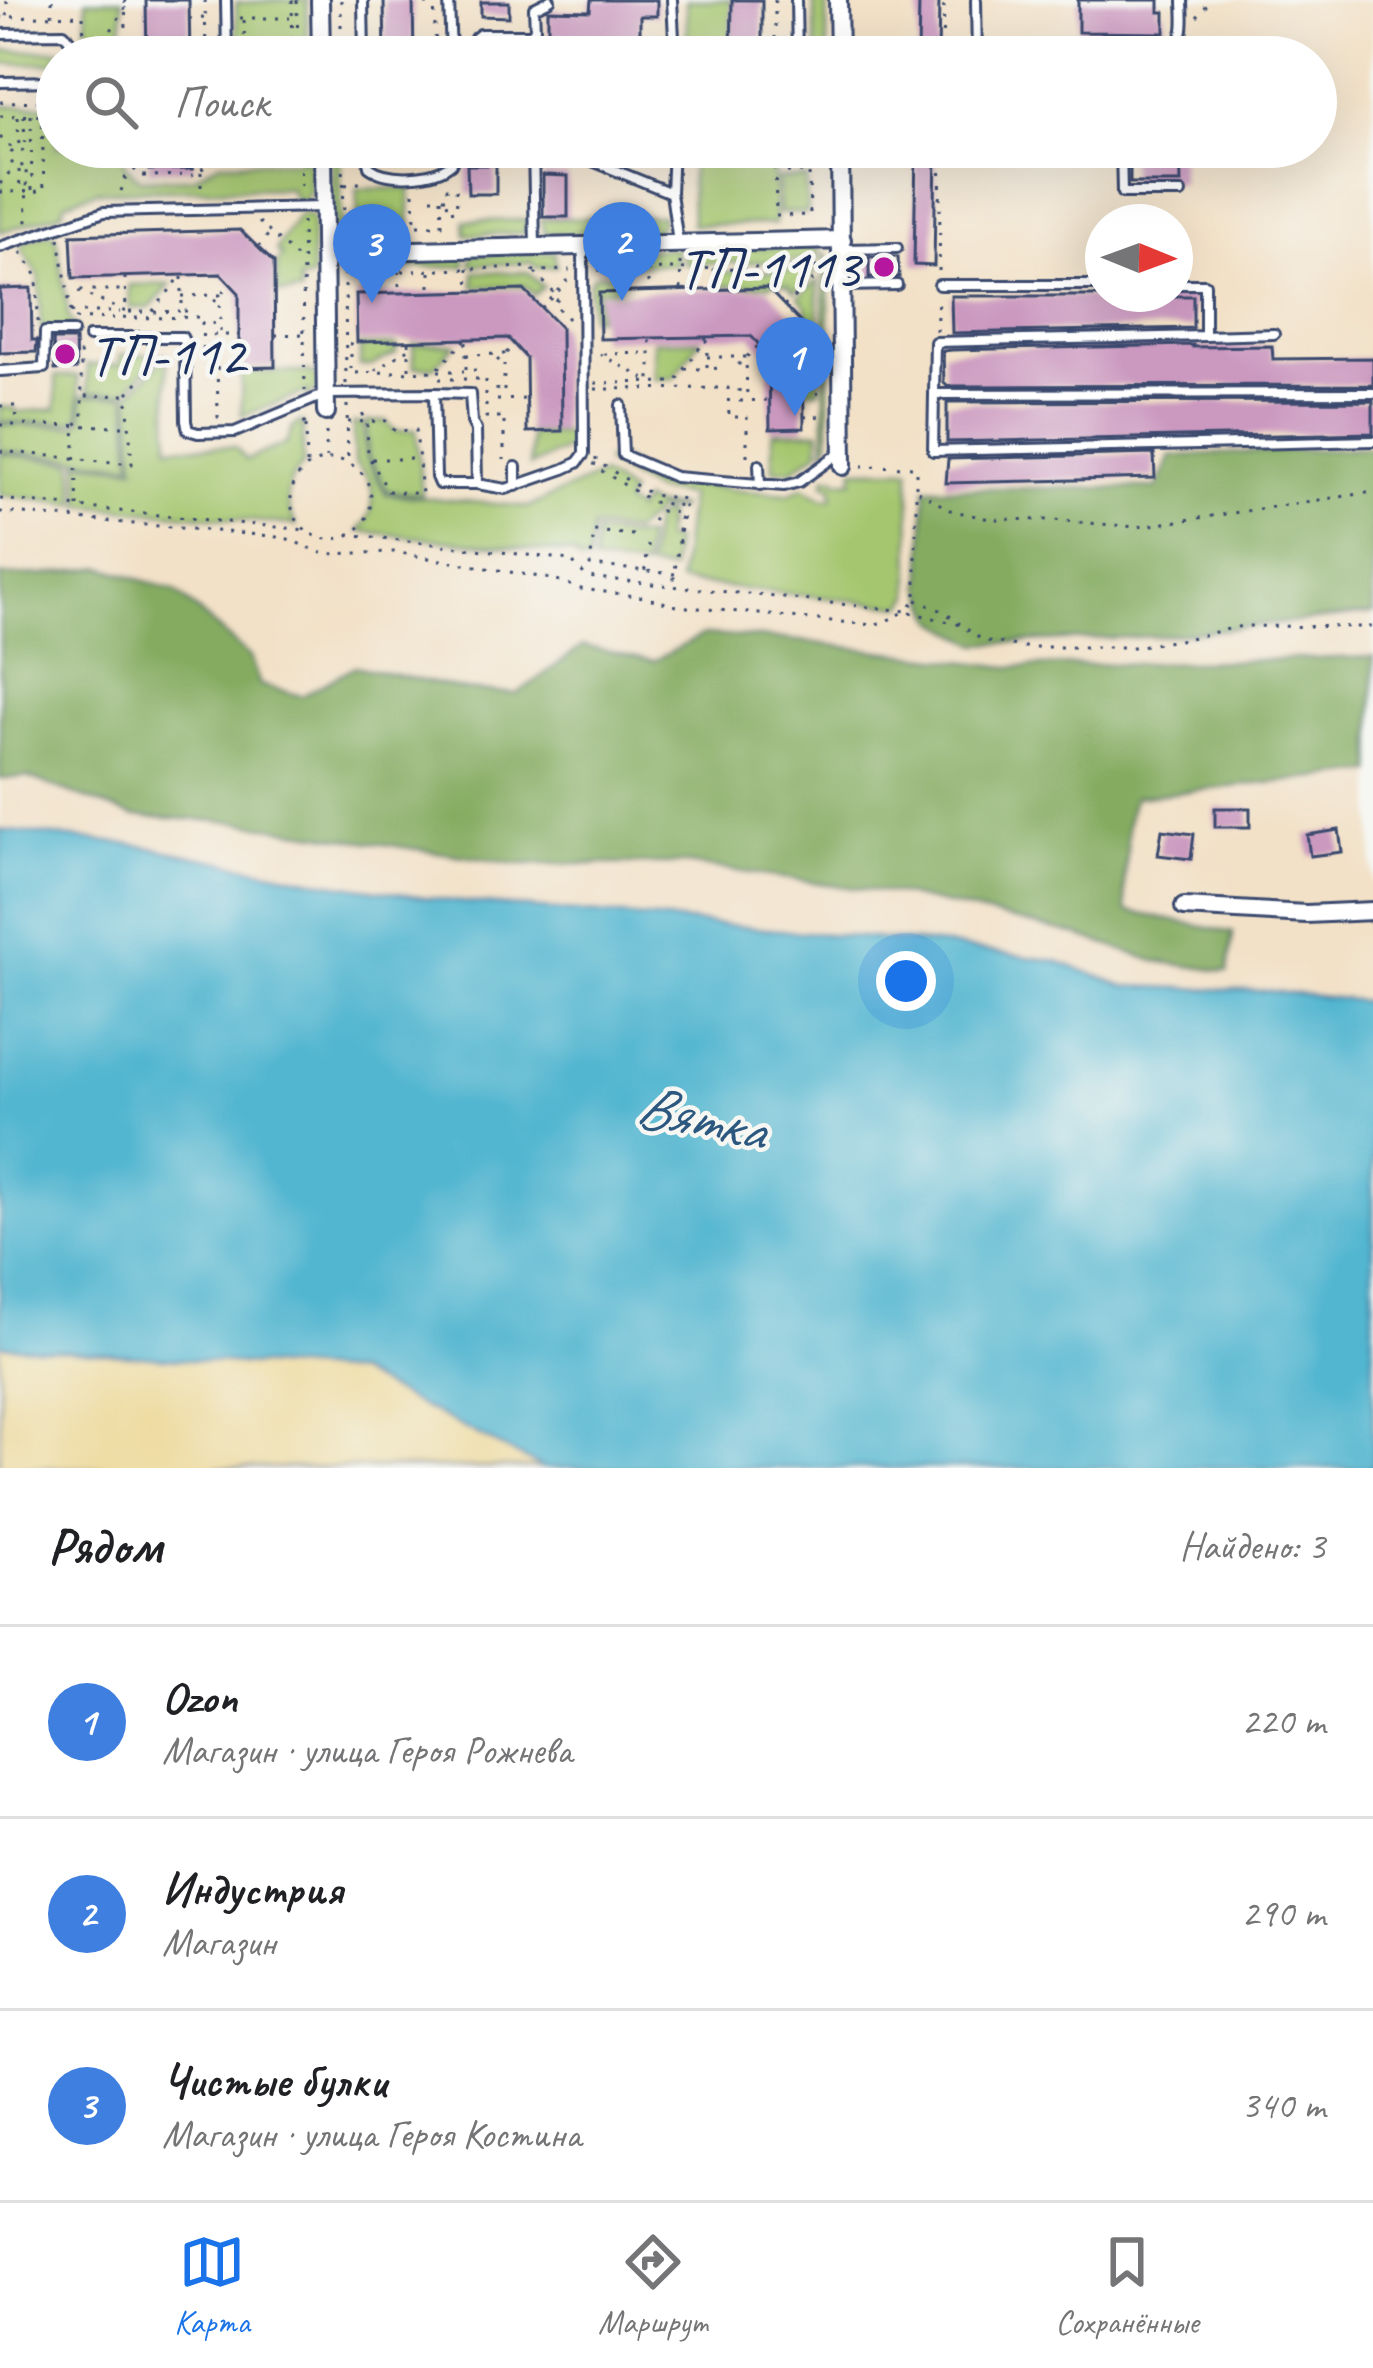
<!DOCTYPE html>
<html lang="ru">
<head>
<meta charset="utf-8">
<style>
  :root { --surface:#fff; --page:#f6f6f6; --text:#202124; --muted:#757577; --line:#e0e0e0; --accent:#1a73e8 }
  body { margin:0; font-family:Caveat,sans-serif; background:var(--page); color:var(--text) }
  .compass { position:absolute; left:1085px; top:204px; width:108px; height:108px; border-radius:50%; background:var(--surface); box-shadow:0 12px 48px #0002; rotate:91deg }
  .you { position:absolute; left:906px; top:981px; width:42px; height:42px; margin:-30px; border:9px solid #fff; border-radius:50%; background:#1a73e8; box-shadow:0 0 0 18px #1a73e833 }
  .badge { display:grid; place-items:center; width:78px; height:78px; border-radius:50%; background:var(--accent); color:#fff; font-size:39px; font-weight:700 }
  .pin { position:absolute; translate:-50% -99px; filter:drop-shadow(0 3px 6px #0008) }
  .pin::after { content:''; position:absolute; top:63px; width:42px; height:36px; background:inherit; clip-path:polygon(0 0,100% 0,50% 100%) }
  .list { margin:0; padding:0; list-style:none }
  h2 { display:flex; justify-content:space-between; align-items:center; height:156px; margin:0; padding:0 48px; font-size:51px }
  h2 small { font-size:39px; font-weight:400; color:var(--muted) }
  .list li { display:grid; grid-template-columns:78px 1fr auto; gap:36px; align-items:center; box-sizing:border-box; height:192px; padding:0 48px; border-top:3px solid var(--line) }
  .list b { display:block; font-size:45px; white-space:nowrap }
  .list p { margin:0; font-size:39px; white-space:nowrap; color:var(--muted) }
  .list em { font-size:39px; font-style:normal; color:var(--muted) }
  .icon { flex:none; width:66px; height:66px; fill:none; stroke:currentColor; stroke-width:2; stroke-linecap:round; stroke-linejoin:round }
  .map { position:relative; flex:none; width:1373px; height:1468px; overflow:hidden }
  .search { position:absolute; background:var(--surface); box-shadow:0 12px 48px #0002; left:36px; right:36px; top:36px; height:132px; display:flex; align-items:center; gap:30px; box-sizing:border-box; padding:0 42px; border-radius:66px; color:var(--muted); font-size:45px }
  .sheet { height:732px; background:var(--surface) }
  nav { display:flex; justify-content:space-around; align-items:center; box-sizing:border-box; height:168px; border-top:3px solid var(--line); background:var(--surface); font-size:33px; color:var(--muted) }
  nav a { display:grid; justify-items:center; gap:6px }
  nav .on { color:var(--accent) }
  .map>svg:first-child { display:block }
  .green { fill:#a5c66e; stroke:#607a66; stroke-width:3 }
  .forest { fill:#84ab61; stroke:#506d60; stroke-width:3 }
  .sand { fill:#eeda9e; stroke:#84847e; stroke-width:3 }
  .water { fill:#52b6d0; stroke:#367297; stroke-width:3 }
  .building { fill:#cb98bf }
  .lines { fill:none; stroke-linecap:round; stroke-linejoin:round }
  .lane-casing { stroke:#3b4a6e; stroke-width:14 }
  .street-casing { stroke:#3b4a6e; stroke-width:22 }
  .path { stroke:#3b4a6e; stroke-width:3; stroke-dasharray:3 9; stroke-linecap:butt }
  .lane { stroke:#fff; stroke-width:8 }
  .street { stroke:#fff; stroke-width:16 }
  .poi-dot { fill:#b5179e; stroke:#f6f6f2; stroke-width:4.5 }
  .labels { text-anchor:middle; stroke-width:9; stroke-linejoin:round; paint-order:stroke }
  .poi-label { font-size:57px; fill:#1b2f5e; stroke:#f6f6f2; text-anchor:end }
  .water-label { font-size:60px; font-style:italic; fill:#2c5880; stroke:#f6f6f2 }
</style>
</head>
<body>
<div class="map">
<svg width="1373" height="1468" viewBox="0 0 1373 1468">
  <rect width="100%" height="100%" fill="#f6f6f2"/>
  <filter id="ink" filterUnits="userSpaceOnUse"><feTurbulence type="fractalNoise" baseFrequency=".00833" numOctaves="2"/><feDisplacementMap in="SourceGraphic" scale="24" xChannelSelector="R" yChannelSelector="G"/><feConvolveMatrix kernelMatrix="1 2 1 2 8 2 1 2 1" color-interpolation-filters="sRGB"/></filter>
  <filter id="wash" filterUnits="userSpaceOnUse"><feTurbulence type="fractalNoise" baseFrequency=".004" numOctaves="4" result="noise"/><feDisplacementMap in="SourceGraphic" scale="48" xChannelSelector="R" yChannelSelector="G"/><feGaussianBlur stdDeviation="2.7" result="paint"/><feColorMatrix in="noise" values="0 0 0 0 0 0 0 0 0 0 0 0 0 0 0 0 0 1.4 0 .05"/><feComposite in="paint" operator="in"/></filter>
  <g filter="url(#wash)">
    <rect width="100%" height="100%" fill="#f2e1c7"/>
    <path class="green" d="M 86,0 L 122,0 L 123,57 L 88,57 Z
      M 290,0 L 307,0 L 308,57 L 237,56 L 236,3 Z
      M 686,0 L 732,0 L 731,57 L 688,57 Z
      M 814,0 L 827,0 L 827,57 L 816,57 Z
      M 70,50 L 71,57 L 57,57 L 57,63 L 0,64 L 0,51 Z
      M 57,105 L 57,147 L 124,147 L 125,166 L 140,179 L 193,178 L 219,162 L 299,161 L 300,156 L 309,163 L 310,192 L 303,201 L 294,198 L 289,188 L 97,191 L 66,202 L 61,213 L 0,232 L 0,106 Z
      M 332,147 L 340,147 L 342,244 L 336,240 L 334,232 Z
      M 690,147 L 773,147 L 774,164 L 769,166 L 774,169 L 775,224 L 692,225 Z
      M 806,178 L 807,213 L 779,213 L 778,179 Z
      M 410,188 L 410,226 L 358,227 L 357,189 Z
      M 303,214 L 311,217 L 312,222 L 312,275 L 311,278 L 300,280 L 301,293 L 277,293 L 277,262 L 282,256 L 276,250 L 297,217 Z
      M 662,215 L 661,225 L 654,231 L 548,234 L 544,232 L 540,219 Z
      M 526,220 L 526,230 L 523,233 L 466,235 L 465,221 Z
      M 48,233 L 56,236 L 69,318 L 76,328 L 41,329 L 39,276 L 21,248 L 25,241 Z
      M 818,247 L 818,261 L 684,264 L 683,249 Z
      M 676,248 L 676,264 L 615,265 L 619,254 L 625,250 Z
      M 555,252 L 556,267 L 536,267 L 532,263 L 471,265 L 471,255 Z
      M 824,253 L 829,261 L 829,442 L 825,451 Z
      M 464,254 L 465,266 L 402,268 L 402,256 Z
      M 814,270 L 815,274 L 795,292 L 788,285 L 775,282 L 769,285 L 718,286 L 717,272 Z
      M 474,272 L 528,272 L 543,287 L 534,295 L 525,286 L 474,287 Z
      M 597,274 L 617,274 L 618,289 L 597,290 L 597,317 L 590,317 L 589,281 Z
      M 818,280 L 819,390 L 806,390 L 806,324 L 809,321 L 806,306 L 799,297 Z
      M 171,284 L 150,308 L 130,308 L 129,285 Z
      M 700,340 L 674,378 L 654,379 L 653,341 Z
      M 413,344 L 455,344 L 434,367 L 414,367 Z
      M 396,345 L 396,353 L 371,366 L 360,366 L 360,346 Z
      M 160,354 L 125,392 L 88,393 L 87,365 L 119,365 L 120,355 Z
      M 167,355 L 169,446 L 235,447 L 246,460 L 287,443 L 292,429 L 299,422 L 303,423 L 303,465 C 284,482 283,503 296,525 L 81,505 L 79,462 L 135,467 L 130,394 Z
      M 241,372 L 310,372 L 317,377 L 318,390 L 308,397 L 307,392 L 242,416 Z
      M 56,376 L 78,376 L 80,416 L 72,422 L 0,422 L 0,407 L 15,408 L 16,412 L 56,409 Z
      M 127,395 L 132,464 L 0,451 L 0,425 L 74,426 L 83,419 L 82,396 Z
      M 386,421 L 395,431 L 416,430 L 422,494 L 388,491 L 368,455 L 367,422 Z
      M 353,424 L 363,424 L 365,456 L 386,494 L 528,507 L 601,475 L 630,493 L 624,503 L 636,511 L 643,501 L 654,506 L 679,507 L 678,510 L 657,510 L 634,532 L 592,528 L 588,562 L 579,561 L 572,554 L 359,531 C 379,508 377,482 354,463 Z
      M 819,431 L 819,451 L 792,470 L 773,470 L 773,432 Z
      M 575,433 L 576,441 L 572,446 L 530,466 L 530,434 Z
      M 0,454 L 74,462 L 76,504 L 0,495 Z
      M 607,459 L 620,459 L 661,481 L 744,491 L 790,494 L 803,487 L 824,499 L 833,498 L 832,486 L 825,484 L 826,476 L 836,477 L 838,481 L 853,480 L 854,469 L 910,469 L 911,596 L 903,606 L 679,582 L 689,496 L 653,491 L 606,463 Z
      M 661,514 L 667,515 L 664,540 L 674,541 L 671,571 L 647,568 L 653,521 Z
      M 596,533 L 646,538 L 643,568 L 593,562 Z"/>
    <path class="forest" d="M 1373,447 L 1373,614 L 1158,636 L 977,644 L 936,621 L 922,586 L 926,488 L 1157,488 L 1171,456 Z
      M 103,567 L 175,591 L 250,657 L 260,685 L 302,696 L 355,666 L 465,690 L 517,694 L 583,646 L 653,661 L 703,635 L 783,639 L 1009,667 L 1373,657 L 1373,772 L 1134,797 C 1125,819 1128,831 1127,854 C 1125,879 1122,885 1127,911 L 1233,933 L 1228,972 L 1155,961 L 1074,934 L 903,895 L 686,864 L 516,864 L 237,822 L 133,816 L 27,777 L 0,779 L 0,576 L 42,575 Z"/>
    <path class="sand" d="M 0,1345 L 355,1373 L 543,1468 L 0,1468 Z"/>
    <path class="water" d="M 0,830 L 137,845 L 325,882 L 451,901 L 928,943 L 1057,961 L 1125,986 L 1269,991 L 1373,1002 L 1373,1468 L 543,1468 L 355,1373 L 0,1345 Z"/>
    <g id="blocks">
      <path class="building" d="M 146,0 L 189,0 L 190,57 L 147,57 Z
        M 384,0 L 413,0 L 414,57 L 385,57 Z
        M 591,0 L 657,0 L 657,16 L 640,16 L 640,43 L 666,43 L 666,57 L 567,57 L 568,47 L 548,47 L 548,10 L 590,11 Z
        M 732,0 L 762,0 L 762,57 L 731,57 Z
        M 919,0 L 939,0 L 938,57 L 918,57 Z
        M 1078,0 L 1159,0 L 1159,12 L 1165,12 L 1165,33 L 1078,32 Z
        M 481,2 L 509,2 L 509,17 L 481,16 Z
        M 486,43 L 532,44 L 532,57 L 485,57 Z
        M 149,147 L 193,147 L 193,169 L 149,170 Z
        M 626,147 L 654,147 L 654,161 L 626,160 Z
        M 916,147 L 936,147 L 934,266 L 914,265 Z
        M 1130,147 L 1180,147 L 1181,183 L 1130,183 Z
        M 467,165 L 496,165 L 496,194 L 468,194 Z
        M 543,175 L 568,176 L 568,217 L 543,217 Z
        M 240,230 L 274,263 L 275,367 L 239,368 L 239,293 L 221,274 L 73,278 L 71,235 Z
        M 869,257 L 898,257 L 899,277 L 869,277 Z
        M 31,288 L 32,340 L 37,340 L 36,352 L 0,353 L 0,289 Z
        M 767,288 L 803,325 L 804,428 L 770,429 L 769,355 L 751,336 L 600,339 L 599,293 Z
        M 524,290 L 561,328 L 562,431 L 527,432 L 526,358 L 508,338 L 357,342 L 356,294 Z
        M 951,296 L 1193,296 L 1193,328 L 952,333 Z
        M 53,340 L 75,340 L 76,369 L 55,370 Z
        M 1193,345 L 1193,347 L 1272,346 L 1273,359 L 1373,358 L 1373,385 L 947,386 L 944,383 L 943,351 L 952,350 Z
        M 1373,401 L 1373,433 L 947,442 L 947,402 Z
        M 1154,454 L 1155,478 L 946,483 L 948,459 Z
        M 1215,808 L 1250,808 L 1250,827 L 1215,827 Z
        M 1162,830 L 1194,834 L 1191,859 L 1158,855 Z
        M 1339,830 L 1342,852 L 1310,856 L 1307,835 Z"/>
    </g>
  </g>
  <g filter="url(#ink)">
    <use href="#blocks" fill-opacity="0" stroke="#3b4a6e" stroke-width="3"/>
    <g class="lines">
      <g class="lane-casing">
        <path id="lane" d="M 226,0 L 227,57
          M 363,0 L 364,57
          M 449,0 L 451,57
          M 672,0 L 675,57
          M 796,0 L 797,57
          M 976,0 L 977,57
          M 0,34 L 64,33 L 74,46 L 76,57
          M 977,50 L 1171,48 C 1188,38 1183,18 1183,0
          M 475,57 L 475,38 L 480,34 L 531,34 L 535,29 L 534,8 L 550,0
          M 0,82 L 57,81
          M 366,147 L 369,167 C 388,181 434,179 452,163 L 453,147
          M 533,147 L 535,247
          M 558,147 L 671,193
          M 673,147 L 671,193 L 678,242
          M 798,147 L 839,148
          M 1121,147 L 1122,193 L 1181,193
          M 977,153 L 977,147
          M 0,247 L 104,212 L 323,207
          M 843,249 L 897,248
          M 1175,284 L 1205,284 L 1205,336 L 935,342 L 934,394 L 1373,393
          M 939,285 L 1103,285
          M 843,286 L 897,285
          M 1205,336 L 1274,334
          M 89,337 L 182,337 L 185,343 L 186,421 L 188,430 L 198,433 L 235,432 L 326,394 L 434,393
          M 0,371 L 44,368 L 45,332 L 73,332
          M 934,395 L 933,451 L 1373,441
          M 621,405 L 623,455 L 675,477 L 784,486 L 799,482 L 841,452
          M 759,465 L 760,485
          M 477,484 L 476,430 L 472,422 L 470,394 L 434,393 L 436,477 L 439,484 L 477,484 L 506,489 L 564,469 L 577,463 L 584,454 L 583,247
          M 516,486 L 516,467"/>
      </g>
      <g class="street-casing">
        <path id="street" d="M 320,0 L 321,57
          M 838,0 L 839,57
          M 323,147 L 326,412
          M 840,147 L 843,466
          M 325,252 L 842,240
          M 1184,907 L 1306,914 L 1373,911"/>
      </g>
      <path class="path" d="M 52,0 L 52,16
        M 125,0 L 127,57
        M 205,0 L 206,57
        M 292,0 L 293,57
        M 297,0 L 298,57
        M 341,0 L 341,57
        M 417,0 L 417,4 L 435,4
        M 434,0 L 436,57
        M 775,0 L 775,57
        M 7,1 L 7,17
        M 0,17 L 83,15 L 84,39
        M 1197,17 L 1211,0
        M 240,18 L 290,18
        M 189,19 L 205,18
        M 244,20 L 245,57
        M 86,50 L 124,49
        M 88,56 L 99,50 L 126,6
        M 943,57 L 944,0
        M 0,102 L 57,101
        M 31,115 L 32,191
        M 0,116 L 57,115
        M 24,116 L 25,151 L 15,149 L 11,153 L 10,160 L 15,167 L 26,165 L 27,226
        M 18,117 L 19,149
        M 0,137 L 12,148
        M 129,147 L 129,165 L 142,176 L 192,175 L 218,159 L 299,158
        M 208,147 L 208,163
        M 300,147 L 301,193
        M 343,147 L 344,232
        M 420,147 L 420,163
        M 775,147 L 775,156 L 788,156
        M 1187,147 L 1187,165
        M 769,166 L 786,166 L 786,172 L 809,172 L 810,215 L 776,216 L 775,156
        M 19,170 L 20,190
        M 201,172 L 201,189
        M 0,184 L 13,168
        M 345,185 L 365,182
        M 121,191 L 129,167
        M 0,192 L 44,191 L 42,115
        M 414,192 L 415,225 L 442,225 L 441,198
        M 431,198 L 447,198 L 447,188 L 456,188 L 457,210 L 448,211 L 447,198
        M 302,221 L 305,391
        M 259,222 L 300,261
        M 59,238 L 72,318
        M 258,247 L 269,234
        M 21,252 L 37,276 L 38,322
        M 680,262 L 681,290
        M 468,268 L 469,292
        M 714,268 L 715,289
        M 648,269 L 648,291
        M 598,270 L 822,267
        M 621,270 L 621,292
        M 399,271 L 399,293
        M 939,271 L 941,147
        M 430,272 L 430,293
        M 535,273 L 559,298 L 554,304 L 572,323
        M 371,274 L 372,294
        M 125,277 L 126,312 L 75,290 L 125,290
        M 182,277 L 182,311 L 189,311
        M 182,296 L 220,295 L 220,335
        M 214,301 L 230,284
        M 784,306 L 821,273
        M 542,309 L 569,279
        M 71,312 L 120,312
        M 129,312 L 152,312 L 182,275
        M 154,312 L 180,311
        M 75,319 L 202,317 L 203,358 L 217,357 L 218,417 L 224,419
        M 213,322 L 214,335 L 239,335
        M 936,331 L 938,299
        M 275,335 L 303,334
        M 707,340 L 707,369 L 719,368
        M 466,342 L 466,371 L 477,370
        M 349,344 L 351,344 L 351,373 L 436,371 L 466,339
        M 600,354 L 650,382 L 650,338
        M 604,354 L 648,353
        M 466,355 L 504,354 L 504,400
        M 707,357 L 746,357 L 747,401
        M 497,361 L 515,345
        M 738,365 L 759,345
        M 409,369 L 409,341
        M 685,369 L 705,369
        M 375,370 L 409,349
        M 438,371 L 464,371
        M 439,379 L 486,379 L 486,417 L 504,417 L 504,460
        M 595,383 L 676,382 L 707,337
        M 346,384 L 345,273 L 530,267 L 534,271 L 570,270
        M 497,388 L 497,400 L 526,399
        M 595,389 L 728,388 L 729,417 L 747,417 L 747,459
        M 739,389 L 740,401 L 769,400
        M 128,393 L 164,354
        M 804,394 L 826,393
        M 347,405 L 348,463
        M 0,406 L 16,406 L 17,423
        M 804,417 L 824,416
        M 348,422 L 386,421 L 395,431 L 416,430 L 422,494 L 388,491 L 368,455 L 367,422 L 367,420 L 359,409
        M 303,423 L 315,422
        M 0,425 L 129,426
        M 306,425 L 307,467
        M 326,432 L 326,458
        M 0,451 L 132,464 L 127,395 L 83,396
        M 596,458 L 596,461 L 652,495 L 685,499 L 673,585
        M 372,459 L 417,459
        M291 499a40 40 0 1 1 80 0a40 40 0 1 1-80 0Z
        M 595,463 L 594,466 L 652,502 L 684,506
        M 918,491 L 950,510 L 989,519 L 1053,520 L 1138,527 L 1373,492
        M 0,499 L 306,530
        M 78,507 L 74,426 L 83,419 L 80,348
        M 0,512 L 271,536 L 288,539 L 324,554 L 394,552 L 557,580 L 581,589 L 644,597 L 677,606 L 872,625 L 884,622 L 906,611 L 961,625 L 982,640 L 1022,647 L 1133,647 L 1185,639 L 1242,626 L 1373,627
        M 653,521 L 660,511 L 680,513 L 677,540 L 680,541
        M 348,534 L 570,560 L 587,577 L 906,611 L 916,599 L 916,467 L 862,466
        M 633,535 L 594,531 L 590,565 L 675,574
        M 645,571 L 649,538
        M 916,600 L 943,611 L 960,624"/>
      <use href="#lane" class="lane"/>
      <use href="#street" class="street"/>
    </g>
  </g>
  <g class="poi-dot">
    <circle cx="884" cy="267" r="12"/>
    <circle cx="65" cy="354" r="12"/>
  </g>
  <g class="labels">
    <g class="poi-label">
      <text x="860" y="287">ТП-1113</text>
      <text x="89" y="374" text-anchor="start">ТП-112</text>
    </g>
    <g class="water-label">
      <text transform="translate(701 1116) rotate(12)" y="21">Вятка</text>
    </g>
  </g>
</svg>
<svg class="compass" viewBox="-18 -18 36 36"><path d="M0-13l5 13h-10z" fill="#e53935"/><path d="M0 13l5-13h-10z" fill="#757577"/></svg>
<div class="you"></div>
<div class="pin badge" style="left:795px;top:416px;background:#3f7fe0">1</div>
<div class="pin badge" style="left:622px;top:301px;background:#3f7fe0">2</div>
<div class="pin badge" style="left:372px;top:303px;background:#3f7fe0">3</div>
<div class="search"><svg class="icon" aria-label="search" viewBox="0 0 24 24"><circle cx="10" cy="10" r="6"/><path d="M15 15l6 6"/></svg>Поиск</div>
</div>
<section class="sheet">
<h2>Рядом<small>Найдено: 3</small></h2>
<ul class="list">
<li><span class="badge" style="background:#3f7fe0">1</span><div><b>Ozon</b><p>Магазин · улица Героя Рожнева</p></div><em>220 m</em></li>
<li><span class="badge" style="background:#3f7fe0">2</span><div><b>Индустрия</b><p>Магазин</p></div><em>290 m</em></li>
<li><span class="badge" style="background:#3f7fe0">3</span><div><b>Чистые булки</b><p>Магазин · улица Героя Костина</p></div><em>340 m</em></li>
</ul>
</section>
<nav>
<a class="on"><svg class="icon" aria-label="map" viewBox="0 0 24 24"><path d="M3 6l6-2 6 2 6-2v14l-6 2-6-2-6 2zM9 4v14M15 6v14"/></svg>Карта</a>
<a><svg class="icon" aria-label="directions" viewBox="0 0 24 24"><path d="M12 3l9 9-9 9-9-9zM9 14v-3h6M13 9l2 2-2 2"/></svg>Маршрут</a>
<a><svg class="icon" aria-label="saved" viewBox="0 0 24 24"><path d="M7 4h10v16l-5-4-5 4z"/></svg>Сохранённые</a>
</nav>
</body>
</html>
